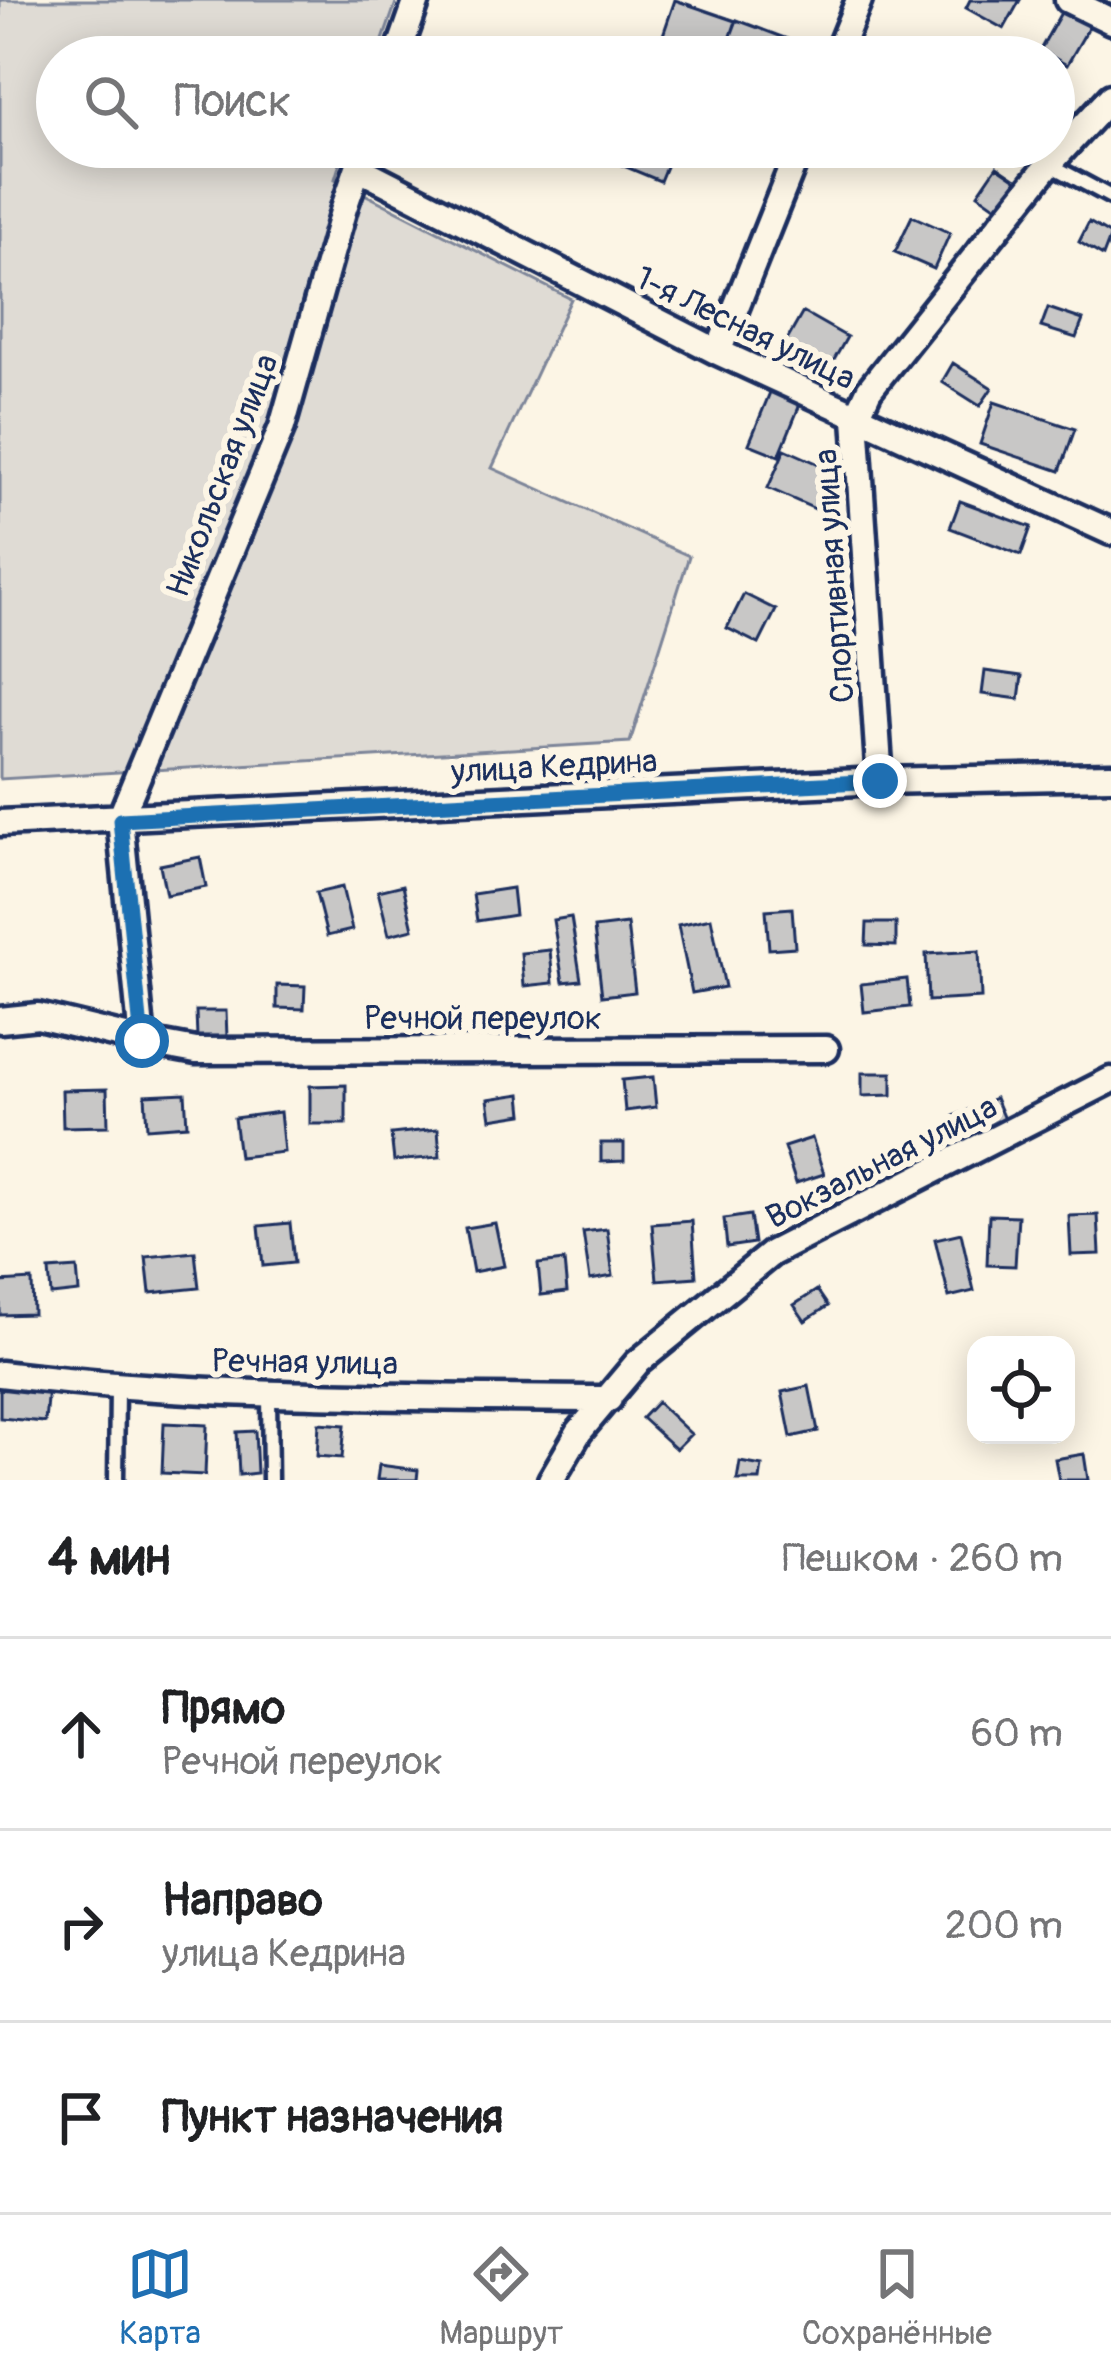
<!DOCTYPE html>
<html lang="ru">
<head>
<meta charset="utf-8">
<style>
  :root { --surface:#fff; --page:#f6f6f6; --text:#202124; --muted:#757577; --line:#e0e0e0; --accent:#1f6fb2 }
  body { margin:0; font-family:Pangolin,sans-serif; background:var(--page); color:var(--text) }
  .controls { position:absolute; right:36px; bottom:36px; display:grid; overflow:hidden; border-radius:24px; box-shadow:0 6px 30px #0003 }
  .controls button { width:108px; height:108px; display:grid; place-items:center; padding:0; border:0; border-bottom:3px solid var(--line); background:var(--surface); color:var(--text); font:60px sans-serif }
  .stop { position:absolute; width:36px; height:36px; margin:-27px; border:9px solid #1f6fb2; border-radius:50%; background:#fff }
  .stop.end { background:#1f6fb2; border-color:#fff; box-shadow:0 3px 12px #0008 }
  .list { margin:0; padding:0; list-style:none }
  h2 { display:flex; justify-content:space-between; align-items:center; height:156px; margin:0; padding:0 48px; font-size:51px }
  h2 small { font-size:39px; font-weight:400; color:var(--muted) }
  .list li { display:grid; grid-template-columns:78px 1fr auto; gap:36px; align-items:center; box-sizing:border-box; height:192px; padding:0 48px; border-top:3px solid var(--line) }
  .list b { display:block; font-size:45px; white-space:nowrap }
  .list p { margin:0; font-size:39px; white-space:nowrap; color:var(--muted) }
  .list em { font-size:39px; font-style:normal; color:var(--muted) }
  .icon { flex:none; width:66px; height:66px; fill:none; stroke:currentColor; stroke-width:2; stroke-linecap:round; stroke-linejoin:round }
  .map { position:relative; flex:none; width:1111px; height:1480px; overflow:hidden }
  .search { position:absolute; background:var(--surface); box-shadow:0 6px 30px #0003; left:36px; right:36px; top:36px; height:132px; display:flex; align-items:center; gap:30px; box-sizing:border-box; padding:0 42px; border-radius:66px; color:var(--muted); font-size:45px }
  .sheet { height:732px; background:var(--surface) }
  nav { display:flex; justify-content:space-around; align-items:center; box-sizing:border-box; height:168px; border-top:3px solid var(--line); background:var(--surface); font-size:33px; color:var(--muted) }
  nav a { display:grid; justify-items:center; gap:6px }
  nav .on { color:var(--accent) }
  .map>svg:first-child { display:block }
  .green { fill:#dfdbd4; stroke:#7d8599; stroke-width:3 }
  .building { fill:#c8c7c6; stroke:#1b2f5e; stroke-width:3 }
  .lines { fill:none; stroke-linecap:round; stroke-linejoin:round }
  .lane-casing { stroke:#1b2f5e; stroke-width:21 }
  .street-casing { stroke:#1b2f5e; stroke-width:33 }
  .lane { stroke:#fcf5e5; stroke-width:12 }
  .street { stroke:#fcf5e5; stroke-width:24 }
  .route { stroke:#1f6fb2; stroke-width:15 }
  .labels { text-anchor:middle; stroke-width:12; stroke-linejoin:round; paint-order:stroke }
  .street-label { font-size:33px; fill:#1b2f5e; stroke:#fcf5e5 }
</style>
</head>
<body>
<div class="map">
<svg width="1111" height="1480" viewBox="0 0 1111 1480">
  <rect width="100%" height="100%" fill="#fcf5e5"/>
  <filter id="ink" filterUnits="userSpaceOnUse"><feTurbulence type="fractalNoise" baseFrequency=".00833" numOctaves="2"/><feDisplacementMap in="SourceGraphic" scale="24" xChannelSelector="R" yChannelSelector="G"/><feConvolveMatrix kernelMatrix="1 2 1 2 8 2 1 2 1" color-interpolation-filters="sRGB"/></filter>
  <g filter="url(#ink)">
    <path class="green" d="M 0,0 L 397,0 L 377,57 L 57,57 L 57,147 L 345,147 L 335,179 L 571,299 L 492,468 L 689,556 L 630,742 L 0,779 Z"/>
    <path class="building" d="M 675,0 L 736,21 L 724,57 L 662,38 Z
      M 970,0 L 1020,0 L 1004,29 L 966,8 Z
      M 1063,9 L 1090,25 L 1067,65 L 1040,50 Z
      M 737,20 L 801,44 L 796,57 L 723,57 Z
      M 620,147 L 674,147 L 660,181 L 614,162 Z
      M 997,166 L 1022,183 L 1002,211 L 978,194 Z
      M 912,216 L 950,233 L 934,269 L 895,252 Z
      M 1089,222 L 1111,235 L 1103,256 L 1079,242 Z
      M 1048,308 L 1083,320 L 1076,338 L 1041,327 Z
      M 803,312 L 847,337 L 821,383 L 777,358 Z
      M 953,363 L 992,388 L 980,406 L 942,382 Z
      M 773,385 L 803,397 L 779,456 L 749,444 Z
      M 994,402 L 1075,429 L 1060,471 L 980,444 Z
      M 785,449 L 839,473 L 822,512 L 768,488 Z
      M 960,501 L 1031,527 L 1021,555 L 950,528 Z
      M 744,594 L 776,610 L 759,644 L 727,628 Z
      M 985,671 L 1022,676 L 1019,699 L 982,694 Z
      M 200,857 L 206,887 L 166,895 L 160,865 Z
      M 403,885 L 413,929 L 389,935 L 378,891 Z
      M 342,887 L 352,930 L 327,936 L 316,893 Z
      M 512,888 L 515,915 L 477,921 L 473,894 Z
      M 792,908 L 795,947 L 769,949 L 766,910 Z
      M 571,917 L 581,980 L 563,982 L 553,920 Z
      M 711,918 L 725,987 L 692,993 L 678,925 Z
      M 867,923 L 896,923 L 896,946 L 866,945 Z
      M 627,924 L 635,992 L 602,996 L 594,928 Z
      M 550,950 L 553,983 L 524,986 L 521,953 Z
      M 979,951 L 981,998 L 928,1001 L 926,954 Z
      M 907,979 L 910,1007 L 864,1012 L 861,984 Z
      M 277,985 L 305,986 L 304,1009 L 277,1008 Z
      M 196,1011 L 226,1011 L 227,1038 L 197,1038 Z
      M 862,1073 L 892,1073 L 892,1095 L 862,1096 Z
      M 653,1077 L 656,1107 L 625,1111 L 622,1080 Z
      M 346,1085 L 346,1124 L 310,1124 L 310,1086 Z
      M 107,1089 L 108,1126 L 63,1127 L 62,1090 Z
      M 185,1093 L 187,1125 L 147,1128 L 145,1095 Z
      M 521,1094 L 523,1114 L 491,1119 L 488,1099 Z
      M 995,1098 L 1006,1124 L 965,1142 L 954,1116 Z
      M 280,1112 L 284,1152 L 239,1157 L 234,1118 Z
      M 438,1129 L 440,1157 L 394,1161 L 391,1134 Z
      M 812,1138 L 824,1174 L 796,1183 L 784,1147 Z
      M 601,1143 L 624,1143 L 624,1161 L 601,1162 Z
      M 750,1215 L 754,1243 L 727,1247 L 724,1219 Z
      M 989,1215 L 1018,1216 L 1015,1266 L 987,1265 Z
      M 1098,1215 L 1100,1254 L 1071,1255 L 1069,1216 Z
      M 692,1221 L 696,1277 L 657,1280 L 652,1224 Z
      M 290,1223 L 294,1263 L 263,1266 L 259,1226 Z
      M 495,1223 L 504,1266 L 473,1272 L 465,1228 Z
      M 607,1229 L 613,1276 L 590,1280 L 583,1232 Z
      M 961,1233 L 974,1291 L 949,1297 L 935,1239 Z
      M 195,1252 L 199,1288 L 150,1293 L 146,1257 Z
      M 564,1261 L 567,1292 L 541,1295 L 538,1264 Z
      M 77,1268 L 79,1292 L 51,1295 L 49,1270 Z
      M 32,1280 L 33,1314 L 0,1315 L 0,1282 Z
      M 817,1290 L 828,1306 L 805,1321 L 794,1305 Z
      M 0,1383 L 48,1387 L 45,1422 L 0,1418 Z
      M 809,1386 L 818,1431 L 791,1437 L 782,1392 Z
      M 657,1402 L 691,1434 L 676,1449 L 642,1418 Z
      M 164,1423 L 207,1425 L 205,1475 L 162,1473 Z
      M 319,1423 L 345,1425 L 342,1458 L 317,1456 Z
      M 255,1431 L 257,1473 L 239,1475 L 237,1432 Z
      M 1084,1454 L 1088,1480 L 1059,1480 L 1055,1459 Z
      M 740,1462 L 762,1466 L 760,1480 L 737,1480 Z
      M 379,1465 L 418,1470 L 417,1480 L 377,1480 Z"/>
    <g class="lines">
      <g class="lane-casing">
        <path id="lane" d="M 1049,164 L 1111,197
          M 269,1395 L 270,1480
          M 116,1480 L 117,1388"/>
      </g>
      <g class="street-casing">
        <path id="street" d="M 1068,0 L 1111,21
          M 397,57 L 417,0
          M 836,57 L 859,0
          M 365,147 L 344,208 L 282,427 L 120,819 L 142,1041 L 196,1051 L 826,1049
          M 358,168 L 718,352 L 1111,532
          M 718,352 L 800,147
          M 880,781 L 856,418 L 869,390 L 1049,164 L 1111,97
          M 0,823 L 880,781 L 1111,776
          M 0,1020 L 38,1016 L 142,1041
          M 0,1374 C 202,1398 405,1397 609,1399
          M 551,1480 L 579,1432 L 637,1363 L 772,1253 L 1111,1080"/>
      </g>
      <use href="#lane" class="lane"/>
      <use href="#street" class="street"/>
    </g>
  </g>
  <g class="lines" filter="url(#ink)">
    <path class="route" d="M 142,1041 L 120,820 L 880,781"/>
  </g>
  <g class="labels">
    <g class="street-label">
      <text transform="translate(746 327) rotate(26)" y="12">1-я Лесная улица</text>
      <text transform="translate(221 475) rotate(-69)" y="12">Никольская улица</text>
      <text transform="translate(833 576) rotate(-94)" y="12">Спортивная улица</text>
      <text transform="translate(554 765) rotate(-3)" y="12">улица Кедрина</text>
      <text x="483" y="1029">Речной переулок</text>
      <text transform="translate(881 1161) rotate(-27)" y="12">Вокзальная улица</text>
      <text transform="translate(305 1361) rotate(1)" y="12">Речная улица</text>
    </g>
  </g>
</svg>
<div class="controls">
<button><svg class="icon" aria-label="locate" viewBox="0 0 24 24"><circle cx="12" cy="12" r="6"/><path d="M12 2v4M12 18v4M2 12h4M18 12h4"/></svg></button>
</div>
<div class="stop" style="left:142px;top:1041px"></div>
<div class="stop end" style="left:880px;top:781px"></div>
<div class="search"><svg class="icon" aria-label="search" viewBox="0 0 24 24"><circle cx="10" cy="10" r="6"/><path d="M15 15l6 6"/></svg>Поиск</div>
</div>
<section class="sheet">
<h2>4 мин<small>Пешком · 260 m</small></h2>
<ul class="list">
<li><svg class="icon" aria-label="ahead" viewBox="0 0 24 24"><path d="M12 20V5M6 11l6-6 6 6"/></svg><div><b>Прямо</b><p>Речной переулок</p></div><em>60 m</em></li>
<li><svg class="icon" aria-label="right" viewBox="0 0 24 24"><path d="M7 20v-9h11M14 6l5 5-5 5"/></svg><div><b>Направо</b><p>улица Кедрина</p></div><em>200 m</em></li>
<li><svg class="icon" aria-label="arrive" viewBox="0 0 24 24"><path d="M6 21V4h12l-3 4 3 4H6"/></svg><div><b>Пункт назначения</b></div></li>
</ul>
</section>
<nav>
<a class="on"><svg class="icon" aria-label="map" viewBox="0 0 24 24"><path d="M3 6l6-2 6 2 6-2v14l-6 2-6-2-6 2zM9 4v14M15 6v14"/></svg>Карта</a>
<a><svg class="icon" aria-label="directions" viewBox="0 0 24 24"><path d="M12 3l9 9-9 9-9-9zM9 14v-3h6M13 9l2 2-2 2"/></svg>Маршрут</a>
<a><svg class="icon" aria-label="saved" viewBox="0 0 24 24"><path d="M7 4h10v16l-5-4-5 4z"/></svg>Сохранённые</a>
</nav>
</body>
</html>
